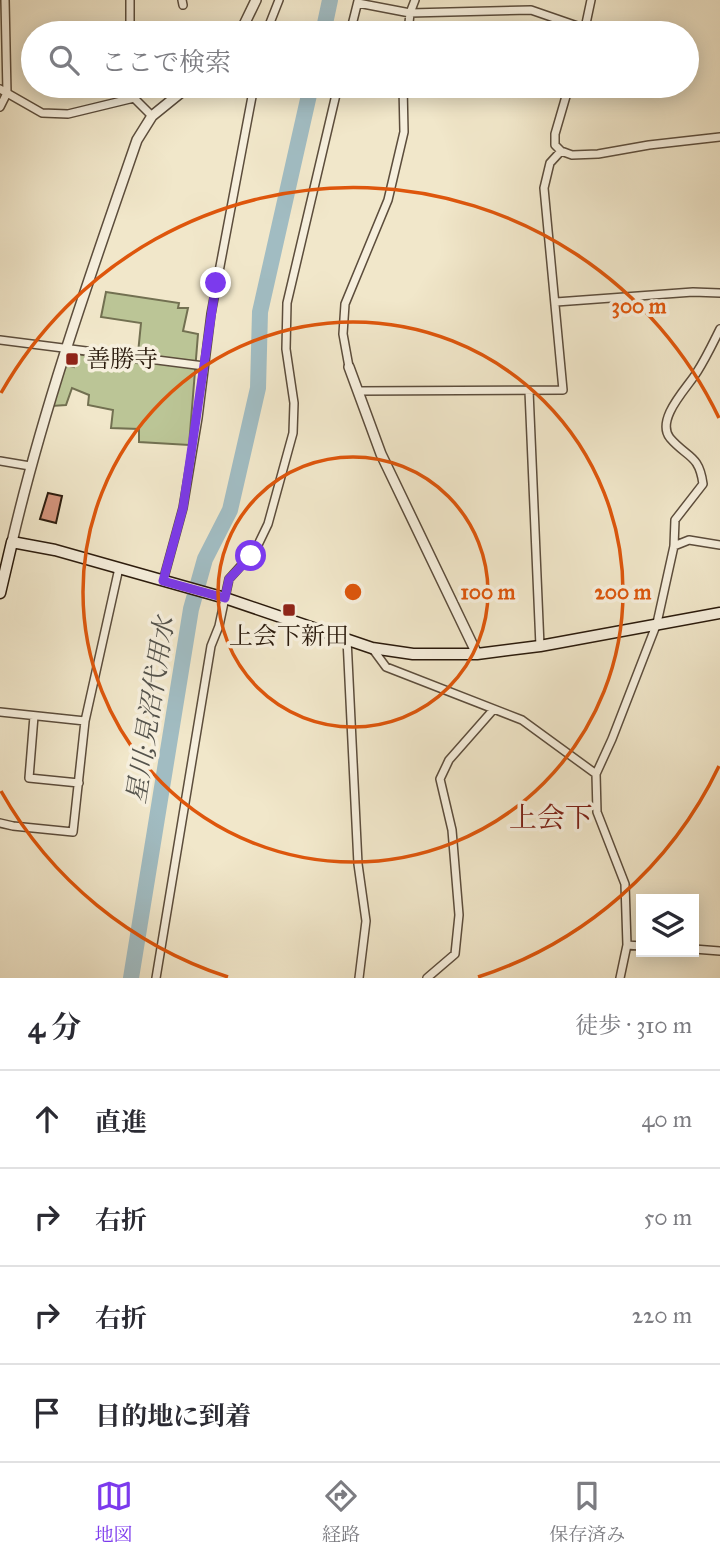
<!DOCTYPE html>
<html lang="ja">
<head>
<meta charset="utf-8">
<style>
  :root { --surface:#fff; --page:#f7f7f7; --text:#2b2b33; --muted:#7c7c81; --line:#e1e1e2; --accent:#7c3aed }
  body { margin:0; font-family:"IM FELL Great Primer","Noto Serif JP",serif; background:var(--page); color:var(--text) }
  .controls { position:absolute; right:21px; bottom:21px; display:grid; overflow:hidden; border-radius:0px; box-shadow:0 4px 18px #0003 }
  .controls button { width:63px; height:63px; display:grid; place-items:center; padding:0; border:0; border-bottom:2px solid var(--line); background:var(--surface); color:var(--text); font:35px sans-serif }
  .stop { position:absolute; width:21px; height:21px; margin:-16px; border:5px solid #7c3aed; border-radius:50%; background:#fff }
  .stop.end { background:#7c3aed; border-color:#fff; box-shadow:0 2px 7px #0008 }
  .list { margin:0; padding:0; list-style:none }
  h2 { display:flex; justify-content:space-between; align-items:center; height:91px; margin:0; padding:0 28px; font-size:30px }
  h2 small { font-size:23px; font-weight:400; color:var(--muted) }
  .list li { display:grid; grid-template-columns:46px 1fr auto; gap:21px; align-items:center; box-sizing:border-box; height:98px; padding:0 28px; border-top:2px solid var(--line) }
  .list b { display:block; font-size:26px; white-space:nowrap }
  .list em { font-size:23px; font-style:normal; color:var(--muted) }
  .icon { flex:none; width:38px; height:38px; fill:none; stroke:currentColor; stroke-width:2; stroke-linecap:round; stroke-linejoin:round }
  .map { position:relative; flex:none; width:720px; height:978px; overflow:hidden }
  .search { position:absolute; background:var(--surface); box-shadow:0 4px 18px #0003; left:21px; right:21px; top:21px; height:77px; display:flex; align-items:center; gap:18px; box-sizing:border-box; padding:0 24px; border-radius:38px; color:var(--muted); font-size:26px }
  .sheet { height:483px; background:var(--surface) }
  nav { display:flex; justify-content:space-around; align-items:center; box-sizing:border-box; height:98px; border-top:2px solid var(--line); background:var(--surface); font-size:19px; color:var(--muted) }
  nav a { display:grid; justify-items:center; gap:4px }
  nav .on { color:var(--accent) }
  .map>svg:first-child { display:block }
  .green { fill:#bbc596; stroke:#727051; stroke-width:2 }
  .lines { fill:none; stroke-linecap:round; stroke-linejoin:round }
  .river { stroke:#a1bcc2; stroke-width:16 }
  .building { fill:#d4947c; stroke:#2a1a0c; stroke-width:2 }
  .minor-casing { stroke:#5c4d3c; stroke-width:10 }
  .tertiary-casing { stroke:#5c4d3c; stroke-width:12 }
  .secondary-casing { stroke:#2a1a0c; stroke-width:13 }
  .minor { stroke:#f6efdd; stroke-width:7 }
  .tertiary { stroke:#f6efdd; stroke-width:9 }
  .secondary { stroke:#f6efdd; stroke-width:10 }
  .route { stroke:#7c3aed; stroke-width:9 }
  .ring { fill:none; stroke:#de560c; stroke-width:3.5 }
  .poi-dot { fill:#8f2418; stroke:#f6efdd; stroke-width:2.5 }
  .labels { text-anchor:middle; stroke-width:7; stroke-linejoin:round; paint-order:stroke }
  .poi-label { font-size:24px; fill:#2a1a0c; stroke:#f6efdd; text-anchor:start }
  .water-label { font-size:26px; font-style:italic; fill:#54534c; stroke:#f6efdd }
  .quarter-label { font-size:28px; fill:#7a1f14; stroke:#f6efdd }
  .centre { fill:#de560c; stroke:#f6efdd; stroke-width:3.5 }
  .ring-label { font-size:21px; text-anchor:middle; font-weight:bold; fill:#de560c; stroke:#f6efdd; stroke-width:7; stroke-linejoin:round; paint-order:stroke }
</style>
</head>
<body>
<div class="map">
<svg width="720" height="978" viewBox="0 0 720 978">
  <rect width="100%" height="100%" fill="#f1e7ca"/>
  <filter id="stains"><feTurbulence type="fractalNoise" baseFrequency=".00286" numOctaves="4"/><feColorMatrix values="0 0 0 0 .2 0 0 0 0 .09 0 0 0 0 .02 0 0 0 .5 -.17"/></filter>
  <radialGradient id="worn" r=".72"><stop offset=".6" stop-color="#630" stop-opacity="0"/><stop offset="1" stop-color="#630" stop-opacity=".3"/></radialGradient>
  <path class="green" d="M 106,292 L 179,303 L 178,308 L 188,308 L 183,331 L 198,334 L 189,445 L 139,442 L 139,429 L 111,428 L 113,410 L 88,405 L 89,395 L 72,388 L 66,405 L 52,406 L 65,365 L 74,367 L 77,354 L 137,363 L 141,323 L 101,317 Z"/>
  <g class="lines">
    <path class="river" d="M 323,33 L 330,0
      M 131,978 L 191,609 L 205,559 L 230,510 L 258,388 L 260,312 L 311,86"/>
  </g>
  <path class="building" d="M 48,493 L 62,496 L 56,523 L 40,519 Z"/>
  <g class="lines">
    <g class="minor-casing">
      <path id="minor" d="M 130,0 L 130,33
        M 182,0 L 183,5
        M 358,3 L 410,13 L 531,10 L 586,29
        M 266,33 L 279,0
        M 350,33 L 358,1
        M 408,33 L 410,13 L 415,0
        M 584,33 L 591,0
        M 133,86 L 134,98 L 152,116
        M 569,86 L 555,134 L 555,145 L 561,151 L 572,155 L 598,154 L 649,145 L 720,137
        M 0,89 L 42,113 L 68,114 L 134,98
        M 0,107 L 7,93 L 5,0
        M 556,302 L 693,292 L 720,293
        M 0,340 L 204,366
        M 349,367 L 343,334 L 345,304 L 388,200 L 404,132 L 403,86
        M 359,391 L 563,390 L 544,188 L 550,163 L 561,151
        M 529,391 L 540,646
        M 0,461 L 30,466
        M 674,546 L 689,540 L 720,545
        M 163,581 L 183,508 L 198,418 L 211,314 L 254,86
        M 347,639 L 358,864 L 366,921 L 359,978
        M 372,648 L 386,667 L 522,720 L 596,774
        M 0,712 L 85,721
        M 34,716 L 29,778 L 79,783
        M 0,823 L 13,826 L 73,832 L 85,721 L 119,568
        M 627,945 L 641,946
        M 694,949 L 720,951
        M 156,978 L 211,646 L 219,626 L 229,579 L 256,549 L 268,524 L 293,433 L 294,403 L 286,349 L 287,303 L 338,86
        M 427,978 L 455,954 L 459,915 L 452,830 L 440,779 L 449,760 L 493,710
        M 620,978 L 627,945 L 625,884 L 597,812 L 596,774 L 612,739 L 657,623 L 674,546 L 675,520 L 703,484 C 699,454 687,458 670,438 C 655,419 688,387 697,372 C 706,358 713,343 720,329"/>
    </g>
    <g class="tertiary-casing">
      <path id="tertiary" d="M 240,33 L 256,0
        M 349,367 L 381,454 L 477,654
        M 12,542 C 44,405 91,273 137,140 L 152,116 L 189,86"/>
    </g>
    <g class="secondary-casing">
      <path id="secondary" d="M 0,593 L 12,542 L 55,550 L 225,598 L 372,648 L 413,654 L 477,654 L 540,646 L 720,613"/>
    </g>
    <use href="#minor" class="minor"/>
    <use href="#tertiary" class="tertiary"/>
    <use href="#secondary" class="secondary"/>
  </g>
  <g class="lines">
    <path class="route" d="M 216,283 L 183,508 L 163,581 L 225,598 L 229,579 L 251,556"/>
  </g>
  <g class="ring">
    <circle cx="353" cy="592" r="135"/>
    <circle cx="353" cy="592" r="270"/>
    <path d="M719 766A405 405 0 0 1 478 977M228 977A405 405 0 0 1 1 791M1 393A405 405 0 0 1 719 418"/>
  </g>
  <g class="poi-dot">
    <rect x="65" y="352" width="14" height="14" rx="3.5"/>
    <rect x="282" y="603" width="14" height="14" rx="3.5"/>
  </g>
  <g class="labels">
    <g class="poi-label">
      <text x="86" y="367">善勝寺</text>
      <text x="289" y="644" text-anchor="middle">上会下新田</text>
    </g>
    <g class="water-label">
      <text transform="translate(150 710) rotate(-81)" y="9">星川;見沼代用水</text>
    </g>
    <g class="quarter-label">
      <text x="551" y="827">上会下</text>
    </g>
  </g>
  <circle cx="353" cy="592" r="10" class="centre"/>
  <g class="ring-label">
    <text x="639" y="313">300 m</text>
    <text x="488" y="599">100 m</text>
    <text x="623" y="599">200 m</text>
  </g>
  <rect width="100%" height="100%" filter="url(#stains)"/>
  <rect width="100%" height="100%" fill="url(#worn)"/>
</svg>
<div class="controls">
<button><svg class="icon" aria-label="layers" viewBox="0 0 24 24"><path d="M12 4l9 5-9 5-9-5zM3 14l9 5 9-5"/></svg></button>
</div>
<div class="stop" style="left:251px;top:556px"></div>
<div class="stop end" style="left:216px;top:283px"></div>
<div class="search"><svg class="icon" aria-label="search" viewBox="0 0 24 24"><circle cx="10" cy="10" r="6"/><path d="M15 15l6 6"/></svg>ここで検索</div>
</div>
<section class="sheet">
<h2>4 分<small>徒歩 · 310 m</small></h2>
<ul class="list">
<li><svg class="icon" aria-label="ahead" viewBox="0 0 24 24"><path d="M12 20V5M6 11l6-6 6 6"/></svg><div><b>直進</b></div><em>40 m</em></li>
<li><svg class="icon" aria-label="right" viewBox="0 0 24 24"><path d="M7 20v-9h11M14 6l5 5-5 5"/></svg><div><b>右折</b></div><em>50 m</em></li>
<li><svg class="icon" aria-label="right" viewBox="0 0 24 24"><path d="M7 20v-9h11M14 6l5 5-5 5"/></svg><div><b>右折</b></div><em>220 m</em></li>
<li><svg class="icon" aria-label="arrive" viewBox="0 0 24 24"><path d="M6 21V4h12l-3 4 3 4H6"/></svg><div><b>目的地に到着</b></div></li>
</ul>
</section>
<nav>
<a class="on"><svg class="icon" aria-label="map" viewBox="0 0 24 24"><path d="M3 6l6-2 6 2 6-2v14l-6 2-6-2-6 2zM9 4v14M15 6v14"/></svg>地図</a>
<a><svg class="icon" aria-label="directions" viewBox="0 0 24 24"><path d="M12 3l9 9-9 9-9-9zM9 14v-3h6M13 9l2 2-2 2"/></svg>経路</a>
<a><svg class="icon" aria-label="saved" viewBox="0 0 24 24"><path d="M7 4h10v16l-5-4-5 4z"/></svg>保存済み</a>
</nav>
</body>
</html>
